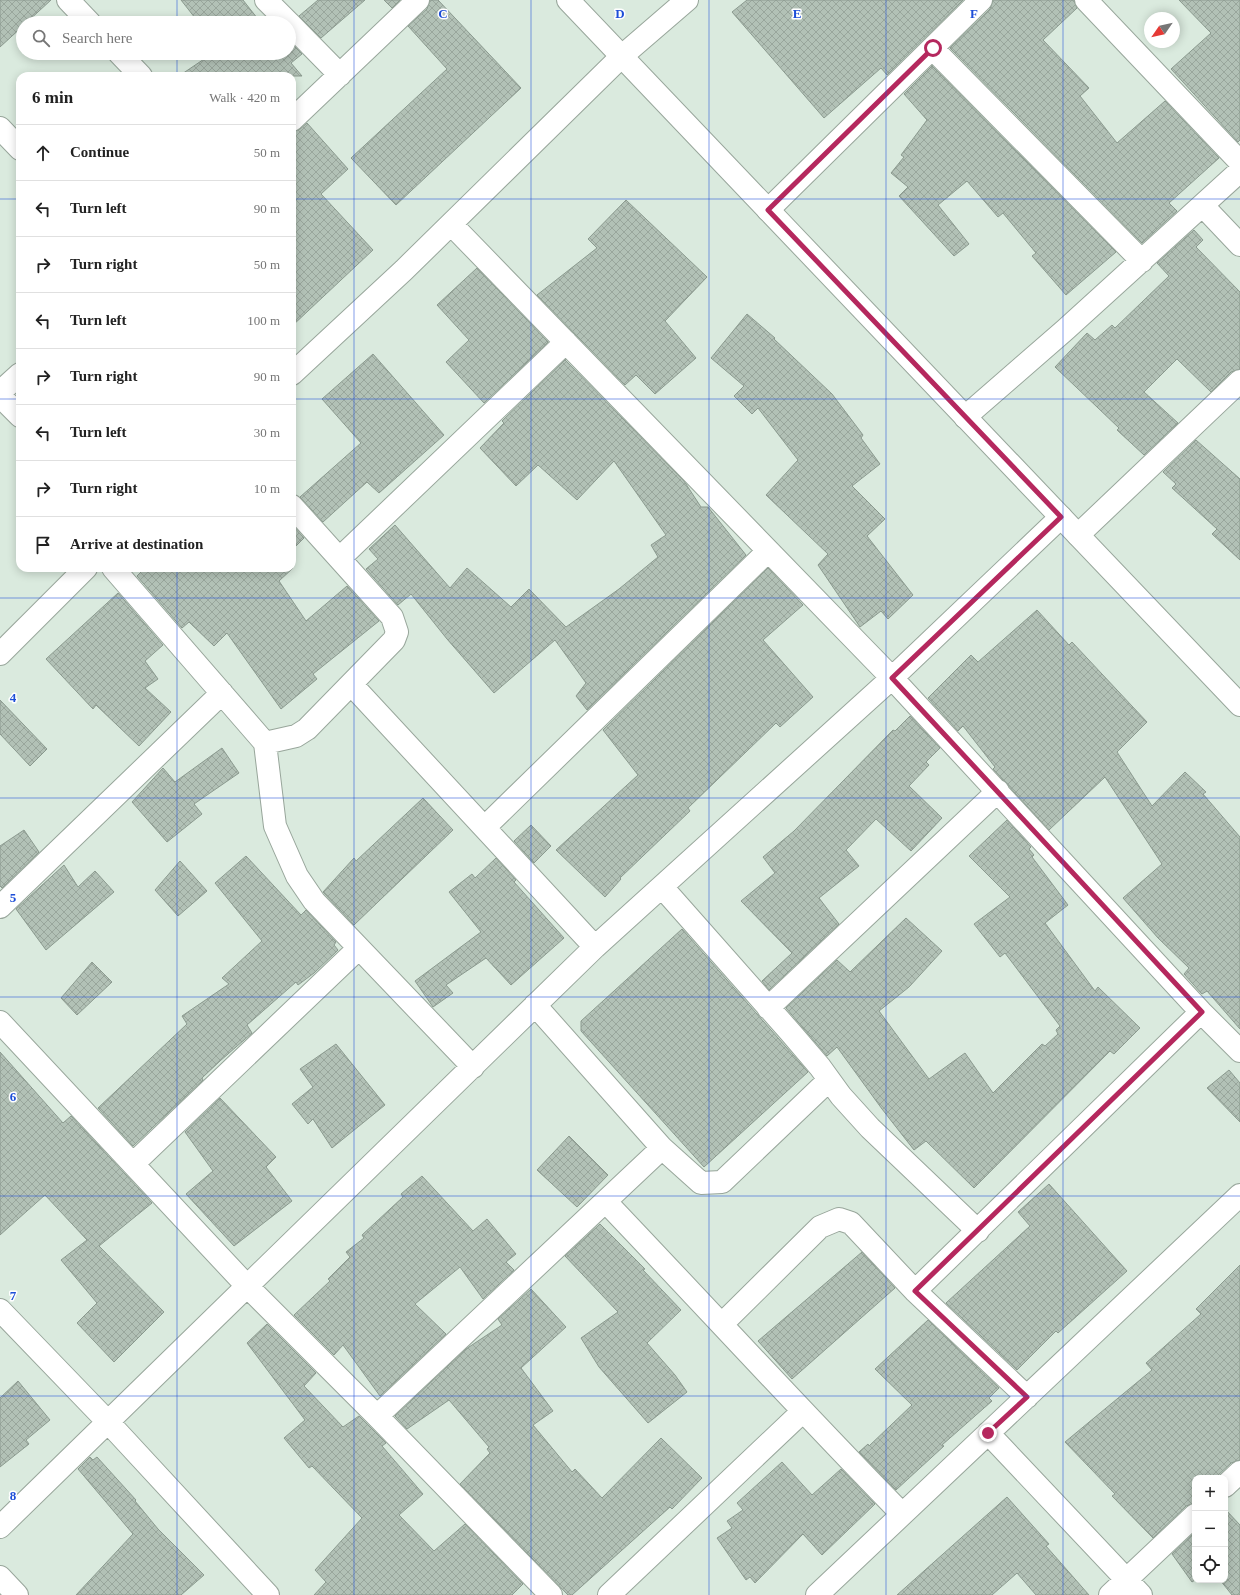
<!DOCTYPE html>
<html lang="en">
<head>
<meta charset="utf-8">
<style>
  :root { --surface:#fff; --page:#f2f2f2; --text:#222; --muted:#767676; --line:#e0e0e0 }
  body { margin:0; font-family:"Times New Roman",serif; background:var(--page); color:var(--text) }
  .controls { position:absolute; right:12px; bottom:12px; display:grid; overflow:hidden; border-radius:8px; box-shadow:0 2px 10px #0003 }
  .controls button { width:36px; height:36px; display:grid; place-items:center; padding:0; border:0; border-bottom:1px solid var(--line); background:var(--surface); color:var(--text); font:20px sans-serif }
  .compass { position:absolute; left:1144px; top:12px; width:36px; height:36px; border-radius:50%; background:var(--surface); box-shadow:0 2px 10px #0003; rotate:236deg }
  .stop { position:absolute; width:12px; height:12px; margin:-9px; border:3px solid #b5285e; border-radius:50%; background:#fff }
  .stop.end { background:#b5285e; border-color:#fff; box-shadow:0 1px 4px #0008 }
  .list { margin:0; padding:0; list-style:none }
  h2 { display:flex; justify-content:space-between; align-items:center; height:52px; margin:0; padding:0 16px; font-size:17px }
  h2 small { font-size:13px; font-weight:400; color:var(--muted) }
  .list li { display:grid; grid-template-columns:26px 1fr auto; gap:12px; align-items:center; box-sizing:border-box; height:56px; padding:0 16px; border-top:1px solid var(--line) }
  .list b { display:block; font-size:15px; white-space:nowrap }
  .list em { font-size:13px; font-style:normal; color:var(--muted) }
  .icon { flex:none; width:22px; height:22px; fill:none; stroke:currentColor; stroke-width:2; stroke-linecap:round; stroke-linejoin:round }
  .map { position:relative; flex:none; width:1240px; height:1595px; overflow:hidden }
  .search { position:absolute; background:var(--surface); box-shadow:0 2px 10px #0003; left:16px; top:16px; width:280px; height:44px; display:flex; align-items:center; gap:10px; box-sizing:border-box; padding:0 14px; border-radius:22px; color:var(--muted); font-size:15px }
  .panel { position:absolute; background:var(--surface); box-shadow:0 2px 10px #0003; left:16px; top:72px; width:280px; height:500px; border-radius:12px }
  .map>svg:first-child { display:block }
  .building { fill:url(#building-cross-hatch); stroke:#8b9a8f }
  .lines { fill:none; stroke-linecap:round; stroke-linejoin:round }
  .minor-casing { stroke:#98a69b; stroke-width:24 }
  .tertiary-casing { stroke:#98a69b; stroke-width:24 }
  .minor { stroke:#fff; stroke-width:22 }
  .tertiary { stroke:#fff; stroke-width:22 }
  .route { stroke:#b5285e; stroke-width:5 }
  .grid { fill:none; stroke:#1d4ed8; stroke-width:1; stroke-opacity:0.55 }
  .grid-label { font-size:13px; text-anchor:middle; font-weight:bold; fill:#1d4ed8; stroke:#fff; stroke-width:3; stroke-linejoin:round; paint-order:stroke }
</style>
</head>
<body>
<div class="map">
<svg width="1240" height="1595" viewBox="0 0 1240 1595">
  <defs>
    <pattern id="building-cross-hatch" width="8" height="8" patternUnits="userSpaceOnUse"><rect width="8" height="8" fill="#b2c1b6"/><path d="M0 0l8 8M0 8l8-8" fill="none" stroke="#99a69c"/></pattern>
  </defs>
  <rect width="100%" height="100%" fill="#daeade"/>
  <path class="building" d="M 0,0 L 51,0 L 26,23 L 23,23 L 23,26 L 0,47 Z
    M 181,0 L 243,0 L 261,23 L 199,23 Z
    M 318,0 L 365,0 L 321,38 L 299,16 Z
    M 384,0 L 400,0 L 392,8 Z
    M 430,0 L 438,0 L 521,88 L 396,205 L 351,158 L 447,69 L 408,26 L 427,9 Z
    M 747,0 L 963,0 L 887,75 L 881,68 L 824,118 L 732,12 Z
    M 993,0 L 1074,0 L 1077,8 L 1043,40 L 1089,88 L 1080,96 L 1117,143 L 1165,101 L 1219,158 L 1169,203 L 1177,211 L 1142,243 L 950,48 L 990,9 Z
    M 1179,0 L 1240,0 L 1240,140 L 1238,142 L 1171,69 L 1211,33 Z
    M 289,41 L 302,54 L 291,63 L 302,76 L 179,76 L 213,53 L 289,53 Z
    M 932,66 L 1116,252 L 1066,295 L 1032,256 L 1036,253 L 1003,213 L 998,217 L 967,181 L 938,205 L 969,244 L 954,256 L 899,196 L 908,187 L 891,173 L 904,157 L 901,155 L 927,120 L 904,94 Z
    M 307,123 L 348,169 L 321,194 L 373,250 L 292,326 L 292,132 L 300,129 Z
    M 626,200 L 707,277 L 665,321 L 696,358 L 655,394 L 636,375 L 625,385 L 537,295 L 597,248 L 588,239 Z
    M 1194,230 L 1203,240 L 1196,247 L 1240,292 L 1240,369 L 1231,372 L 1211,392 L 1177,359 L 1144,392 L 1178,423 L 1144,455 L 1117,430 L 1119,428 L 1055,367 L 1087,333 L 1095,340 L 1112,325 L 1115,328 L 1169,276 L 1157,263 Z
    M 477,268 L 548,342 L 484,403 L 446,362 L 469,340 L 437,305 Z
    M 747,314 L 775,338 L 774,339 L 832,394 L 863,435 L 861,438 L 880,464 L 852,486 L 885,519 L 867,536 L 913,595 L 888,619 L 881,611 L 860,627 L 818,565 L 828,554 L 766,495 L 798,460 L 758,408 L 752,414 L 734,396 L 744,386 L 711,358 Z
    M 373,354 L 444,435 L 379,493 L 367,482 L 323,522 L 300,497 L 361,443 L 322,399 Z
    M 565,360 L 684,481 L 701,507 L 708,507 L 746,555 L 587,710 L 576,696 L 586,683 L 555,640 L 494,693 L 447,639 L 411,594 L 398,605 L 366,569 L 378,559 L 369,549 L 395,525 L 450,588 L 467,568 L 511,607 L 529,589 L 566,627 L 619,589 L 658,557 L 651,545 L 666,535 L 614,461 L 577,500 L 538,465 L 516,486 L 480,448 L 504,423 L 502,421 Z
    M 1196,440 L 1240,479 L 1240,560 L 1212,534 L 1217,529 L 1172,488 L 1176,484 L 1163,472 Z
    M 292,525 L 304,538 L 292,550 Z
    M 145,568 L 293,568 L 279,581 L 306,621 L 347,586 L 379,621 L 313,674 L 317,679 L 281,709 L 227,633 L 214,646 L 189,622 L 182,628 L 137,576 Z
    M 768,568 L 803,605 L 763,640 L 813,697 L 780,727 L 776,723 L 688,808 L 690,811 L 620,878 L 621,879 L 605,897 L 556,850 L 638,775 L 603,730 Z
    M 118,593 L 163,645 L 145,661 L 158,679 L 145,688 L 171,712 L 139,746 L 96,705 L 93,709 L 46,659 Z
    M 1037,610 L 1069,645 L 1072,642 L 1147,722 L 1117,752 L 1152,806 L 1185,772 L 1206,792 L 1203,794 L 1240,837 L 1240,1029 L 1207,991 L 1202,994 L 1184,974 L 1189,968 L 1158,938 L 1123,898 L 1162,864 L 1105,777 L 1049,830 L 993,769 L 995,767 L 963,726 L 958,731 L 928,698 L 971,655 L 978,662 Z
    M 0,700 L 47,749 L 30,766 L 0,734 Z
    M 910,716 L 940,748 L 926,762 L 929,765 L 909,786 L 942,818 L 911,851 L 876,819 L 846,850 L 859,866 L 819,898 L 839,924 L 769,990 L 762,981 L 792,953 L 741,901 L 775,873 L 763,857 L 794,831 L 893,730 L 895,731 Z
    M 222,748 L 239,773 L 194,804 L 202,814 L 167,842 L 132,802 L 163,768 L 175,782 Z
    M 423,798 L 453,830 L 354,925 L 323,892 L 354,858 L 356,861 Z
    M 1007,820 L 1031,847 L 1029,849 L 1034,855 L 1032,857 L 1068,905 L 1045,923 L 1095,991 L 1098,987 L 1140,1028 L 1114,1054 L 1110,1051 L 974,1188 L 926,1141 L 914,1150 L 882,1109 L 837,1047 L 827,1056 L 786,1008 L 837,960 L 850,972 L 906,918 L 942,951 L 909,987 L 879,1011 L 929,1079 L 965,1053 L 993,1093 L 1042,1044 L 1045,1046 L 1058,1034 L 1056,1030 L 1060,1026 L 1005,953 L 1000,957 L 974,924 L 1010,897 L 969,856 Z
    M 531,825 L 551,846 L 534,863 L 514,841 Z
    M 24,830 L 39,852 L 2,888 L 0,886 L 0,846 Z
    M 246,856 L 301,915 L 306,910 L 336,942 L 334,945 L 338,950 L 314,973 L 298,985 L 296,982 L 247,1025 L 252,1033 L 220,1061 L 202,1078 L 203,1080 L 133,1146 L 98,1108 L 187,1024 L 182,1016 L 229,984 L 222,978 L 262,941 L 215,883 Z
    M 496,858 L 516,880 L 514,882 L 564,938 L 511,985 L 486,958 L 446,985 L 453,993 L 433,1007 L 415,981 L 481,932 L 449,892 L 472,874 L 475,878 Z
    M 180,861 L 207,891 L 178,916 L 155,890 Z
    M 64,865 L 78,887 L 95,871 L 114,892 L 46,950 L 16,909 Z
    M 682,929 L 808,1072 L 704,1167 L 581,1031 L 581,1021 Z
    M 92,962 L 112,982 L 77,1015 L 61,998 Z
    M 336,1044 L 385,1105 L 332,1148 L 313,1119 L 308,1124 L 292,1104 L 313,1087 L 300,1069 Z
    M 0,1052 L 63,1123 L 71,1116 L 152,1203 L 99,1246 L 164,1312 L 114,1362 L 77,1323 L 97,1303 L 61,1260 L 87,1240 L 45,1195 L 0,1235 Z
    M 1229,1070 L 1240,1083 L 1240,1122 L 1207,1088 Z
    M 220,1098 L 276,1157 L 266,1167 L 292,1201 L 234,1246 L 186,1194 L 213,1171 L 185,1132 Z
    M 569,1136 L 608,1175 L 577,1207 L 537,1170 Z
    M 422,1176 L 473,1231 L 487,1219 L 516,1254 L 506,1262 L 514,1270 L 483,1299 L 460,1267 L 415,1304 L 446,1334 L 380,1396 L 343,1345 L 334,1355 L 294,1315 L 330,1281 L 328,1279 L 350,1257 L 346,1252 L 364,1238 L 362,1235 L 403,1197 L 401,1194 Z
    M 1049,1184 L 1127,1271 L 1058,1333 L 1056,1331 L 1017,1370 L 946,1303 L 1030,1226 L 1018,1212 Z
    M 600,1224 L 645,1269 L 643,1270 L 681,1310 L 647,1343 L 675,1375 L 687,1392 L 648,1423 L 599,1367 L 581,1338 L 618,1312 L 565,1256 Z
    M 862,1252 L 895,1288 L 792,1379 L 758,1341 Z
    M 1240,1265 L 1240,1460 L 1231,1463 L 1215,1478 L 1195,1478 L 1195,1503 L 1186,1506 L 1153,1538 L 1112,1496 L 1115,1494 L 1065,1442 L 1152,1370 L 1146,1363 L 1201,1314 L 1196,1309 Z
    M 531,1289 L 566,1327 L 521,1368 L 553,1411 L 533,1425 L 572,1472 L 575,1469 L 602,1498 L 661,1438 L 702,1478 L 672,1509 L 670,1507 L 572,1595 L 568,1595 L 460,1484 L 490,1453 L 487,1449 L 489,1447 L 449,1400 L 407,1429 L 395,1416 L 466,1349 L 502,1325 L 498,1319 Z
    M 928,1320 L 999,1388 L 989,1398 L 992,1401 L 942,1445 L 944,1446 L 896,1490 L 859,1452 L 868,1444 L 869,1446 L 912,1405 L 875,1369 Z
    M 267,1324 L 316,1373 L 304,1386 L 343,1427 L 359,1416 L 386,1443 L 382,1446 L 423,1494 L 399,1515 L 434,1551 L 465,1524 L 523,1584 L 512,1595 L 314,1595 L 326,1582 L 315,1570 L 362,1518 L 312,1466 L 309,1468 L 284,1438 L 305,1420 L 247,1343 Z
    M 18,1381 L 50,1420 L 26,1440 L 29,1444 L 0,1467 L 0,1398 Z
    M 90,1457 L 93,1460 L 97,1457 L 136,1500 L 135,1501 L 158,1529 L 204,1575 L 181,1595 L 76,1595 L 133,1534 L 78,1469 Z
    M 782,1462 L 812,1495 L 841,1469 L 875,1504 L 822,1555 L 803,1534 L 755,1583 L 750,1577 L 746,1580 L 717,1538 L 732,1528 L 727,1521 L 743,1510 L 737,1503 Z
    M 1007,1497 L 1049,1544 L 1046,1546 L 1089,1595 L 1036,1595 L 1017,1573 L 992,1595 L 897,1595 Z
    M 1225,1509 L 1240,1525 L 1240,1595 L 1232,1595 L 1220,1580 L 1225,1580 Z
    M 1195,1532 L 1195,1580 L 1192,1582 L 1172,1554 Z"/>
  <g class="lines">
    <g class="minor-casing">
      <path id="minor" d="M 68,0 L 90,23
        M 266,0 L 289,23
        M 1086,0 L 1240,162
        M 289,23 L 340,75
        M 933,49 L 1142,261
        M 119,53 L 141,76
        M 292,120 L 418,0
        M 0,128 L 20,149
        M 1203,206 L 1240,245
        M 768,210 L 981,0
        M 451,224 L 892,678 L 1201,1012 L 1240,1051
        M 292,374 L 404,270 L 622,56 L 687,0
        M 0,392 L 20,374
        M 0,396 L 20,416
        M 965,417 L 1065,330 L 1240,171
        M 1078,535 L 1240,381
        M 340,558 L 566,342
        M 113,568 L 265,743 L 275,826 L 297,876 L 314,901 L 473,1067
        M 0,654 L 86,568
        M 351,684 L 595,947
        M 265,743 L 296,736 L 307,729 L 394,640 L 397,632 L 392,617 L 292,506
        M 485,827 L 768,551
        M 662,887 L 791,1033 L 820,1067 L 841,1096 L 870,1128 L 978,1231
        M 0,907 L 222,693
        M 535,1005 L 662,1148 L 701,1183 L 722,1182 L 829,1080
        M 768,1008 L 998,791
        M 0,1022 L 247,1286 L 377,1416 L 551,1595
        M 133,1164 L 359,948
        M 606,1202 C 705,1306 802,1412 902,1514
        M 915,1291 L 1201,1012
        M 0,1310 L 108,1422 L 268,1595
        M 722,1324 L 820,1227 L 839,1219 L 851,1223 L 915,1291 L 1027,1397
        M 377,1416 L 662,1148
        M 988,1433 L 1141,1595
        M 1225,1486 L 1240,1472
        M 0,1527 L 595,947 L 892,678 L 1061,517
        M 0,1577 L 17,1595
        M 609,1595 L 802,1412
        M 817,1595 L 1240,1195
        M 1110,1595 L 1195,1515"/>
    </g>
    <g class="tertiary-casing">
      <path id="tertiary" d="M 568,0 L 1240,705"/>
    </g>
    <use href="#minor" class="minor"/>
    <use href="#tertiary" class="tertiary"/>
  </g>
  <g class="lines">
    <path class="route" d="M 933,48 L 768,210 L 1061,517 L 892,678 L 1202,1012 L 915,1291 L 1027,1397 L 988,1433"/>
  </g>
  <path class="grid" d="M 177,0 L 177,23M 354,0 L 354,1595M 531,0 L 531,1595M 709,0 L 709,1595M 886,0 L 886,1595M 1063,0 L 1063,1595M 177,53 L 177,76M 0,199 L 20,199M 292,199 L 1240,199M 0,399 L 20,399M 292,399 L 1240,399M 177,568 L 177,1595M 0,598 L 1240,598M 0,798 L 1240,798M 0,997 L 1240,997M 0,1196 L 1240,1196M 0,1396 L 1240,1396"/>
  <g class="grid-label">
    <text x="443" y="18">C</text>
    <text x="620" y="18">D</text>
    <text x="797" y="18">E</text>
    <text x="974" y="18">F</text>
    <text x="13" y="702">4</text>
    <text x="13" y="902">5</text>
    <text x="13" y="1101">6</text>
    <text x="13" y="1300">7</text>
    <text x="13" y="1500">8</text>
  </g>
</svg>
<div class="controls">
<button>+</button>
<button>−</button>
<button><svg class="icon" aria-label="locate" viewBox="0 0 24 24"><circle cx="12" cy="12" r="6"/><path d="M12 2v4M12 18v4M2 12h4M18 12h4"/></svg></button>
</div>
<svg class="compass" viewBox="-18 -18 36 36"><path d="M0-13l5 13h-10z" fill="#e53935"/><path d="M0 13l5-13h-10z" fill="#767676"/></svg>
<div class="stop" style="left:933px;top:48px"></div>
<div class="stop end" style="left:988px;top:1433px"></div>
<div class="search"><svg class="icon" aria-label="search" viewBox="0 0 24 24"><circle cx="10" cy="10" r="6"/><path d="M15 15l6 6"/></svg>Search here</div>
<section class="panel">
<h2>6 min<small>Walk · 420 m</small></h2>
<ul class="list">
<li><svg class="icon" aria-label="ahead" viewBox="0 0 24 24"><path d="M12 20V5M6 11l6-6 6 6"/></svg><div><b>Continue</b></div><em>50 m</em></li>
<li><svg class="icon" aria-label="left" viewBox="0 0 24 24"><path d="M17 20v-9H6M10 6l-5 5 5 5"/></svg><div><b>Turn left</b></div><em>90 m</em></li>
<li><svg class="icon" aria-label="right" viewBox="0 0 24 24"><path d="M7 20v-9h11M14 6l5 5-5 5"/></svg><div><b>Turn right</b></div><em>50 m</em></li>
<li><svg class="icon" aria-label="left" viewBox="0 0 24 24"><path d="M17 20v-9H6M10 6l-5 5 5 5"/></svg><div><b>Turn left</b></div><em>100 m</em></li>
<li><svg class="icon" aria-label="right" viewBox="0 0 24 24"><path d="M7 20v-9h11M14 6l5 5-5 5"/></svg><div><b>Turn right</b></div><em>90 m</em></li>
<li><svg class="icon" aria-label="left" viewBox="0 0 24 24"><path d="M17 20v-9H6M10 6l-5 5 5 5"/></svg><div><b>Turn left</b></div><em>30 m</em></li>
<li><svg class="icon" aria-label="right" viewBox="0 0 24 24"><path d="M7 20v-9h11M14 6l5 5-5 5"/></svg><div><b>Turn right</b></div><em>10 m</em></li>
<li><svg class="icon" aria-label="arrive" viewBox="0 0 24 24"><path d="M6 21V4h12l-3 4 3 4H6"/></svg><div><b>Arrive at destination</b></div></li>
</ul>
</section>
</div>
</body>
</html>
